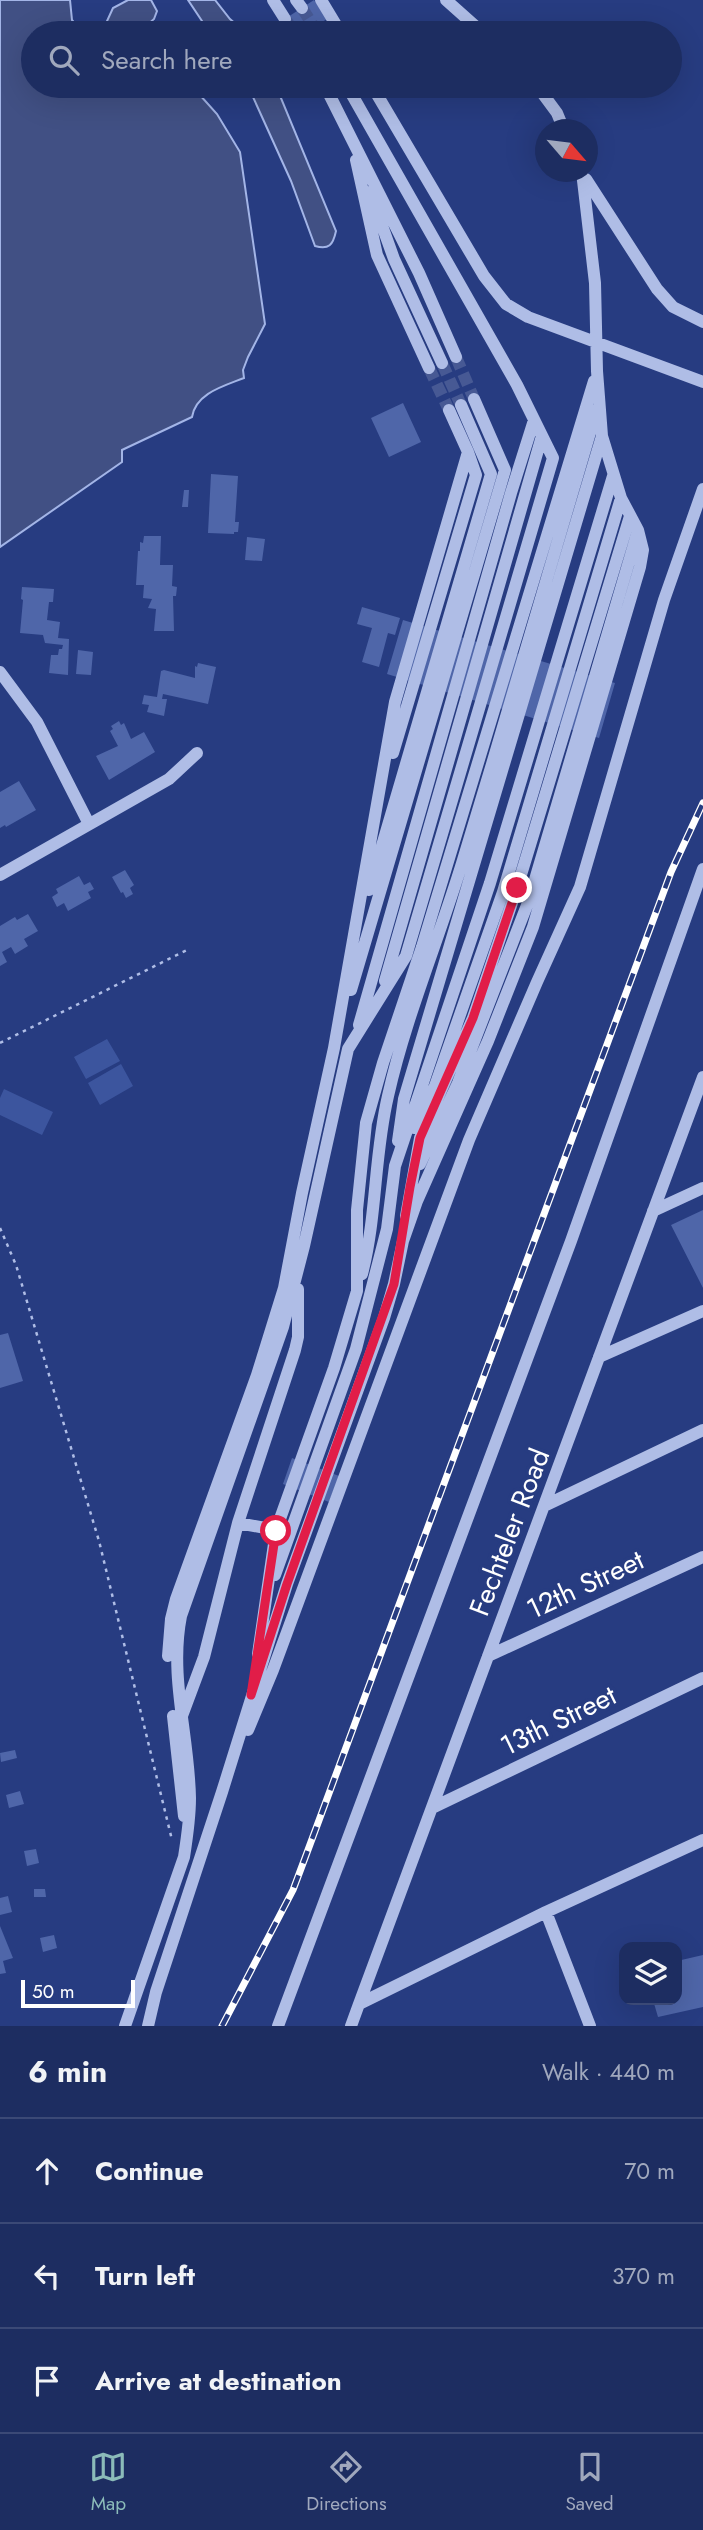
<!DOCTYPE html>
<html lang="en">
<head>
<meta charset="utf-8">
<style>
  :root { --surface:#1d2d61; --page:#2a396a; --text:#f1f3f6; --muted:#a0a8bd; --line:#3b4976; --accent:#8bbbb9 }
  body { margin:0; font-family:Jost,sans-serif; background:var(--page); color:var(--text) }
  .controls { position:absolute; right:21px; bottom:21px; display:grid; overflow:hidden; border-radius:14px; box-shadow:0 7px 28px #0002 }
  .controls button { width:63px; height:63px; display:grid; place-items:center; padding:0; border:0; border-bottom:2px solid var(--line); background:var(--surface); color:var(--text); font:35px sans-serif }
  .compass { position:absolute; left:535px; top:119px; width:63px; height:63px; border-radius:50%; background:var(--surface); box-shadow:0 7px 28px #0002; rotate:118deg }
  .scale { position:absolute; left:21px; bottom:18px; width:114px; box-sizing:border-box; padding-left:7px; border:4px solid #fff; border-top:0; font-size:19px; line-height:24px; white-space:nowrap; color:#fff; -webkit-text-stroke:5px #273c81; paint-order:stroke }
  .stop { position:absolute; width:21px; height:21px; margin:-16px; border:5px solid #e11d48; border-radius:50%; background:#fff }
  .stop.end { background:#e11d48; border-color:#fff; box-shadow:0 2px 7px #0008 }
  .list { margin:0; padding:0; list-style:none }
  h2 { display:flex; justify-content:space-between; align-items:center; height:91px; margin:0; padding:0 28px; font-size:30px }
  h2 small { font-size:23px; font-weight:400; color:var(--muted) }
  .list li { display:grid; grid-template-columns:46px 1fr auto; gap:21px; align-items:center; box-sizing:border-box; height:105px; padding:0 28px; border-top:2px solid var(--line) }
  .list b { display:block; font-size:26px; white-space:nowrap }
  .list em { font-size:23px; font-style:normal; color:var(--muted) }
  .icon { flex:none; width:38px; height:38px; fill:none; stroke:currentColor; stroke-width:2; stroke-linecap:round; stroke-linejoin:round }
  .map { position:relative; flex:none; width:703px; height:2026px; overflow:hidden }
  .search { position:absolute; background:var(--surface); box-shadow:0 7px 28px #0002; left:21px; right:21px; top:21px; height:77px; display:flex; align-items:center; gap:18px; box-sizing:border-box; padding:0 24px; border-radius:38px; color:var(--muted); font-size:26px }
  .sheet { height:406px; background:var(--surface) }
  nav { display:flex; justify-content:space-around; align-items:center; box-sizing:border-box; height:98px; border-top:2px solid var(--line); background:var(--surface); font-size:19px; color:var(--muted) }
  nav a { display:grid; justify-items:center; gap:4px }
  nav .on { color:var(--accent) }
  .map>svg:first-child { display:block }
  .green { fill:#3c559e }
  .water { fill:#415084; stroke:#a3b5e7; stroke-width:2 }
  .building { fill:#4f66a9 }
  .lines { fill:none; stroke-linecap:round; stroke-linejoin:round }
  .minor-tunnel { stroke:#475994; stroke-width:12; stroke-dasharray:12 6; stroke-linecap:butt }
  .path { stroke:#afbde6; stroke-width:2.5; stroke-dasharray:3.5 5; stroke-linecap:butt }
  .minor { stroke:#afbde6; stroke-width:12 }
  .rail-casing { stroke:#fff; stroke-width:7 }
  .rail { stroke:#273c81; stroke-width:4.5; stroke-dasharray:13; stroke-linecap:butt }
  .route { stroke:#e11d48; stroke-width:9 }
  .labels { text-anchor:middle; stroke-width:7; stroke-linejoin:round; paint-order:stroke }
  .street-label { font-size:28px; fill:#fff; stroke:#273c81 }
</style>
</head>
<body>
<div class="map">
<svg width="703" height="2026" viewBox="0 0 703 2026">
  <rect width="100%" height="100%" fill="#273c81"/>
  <path class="green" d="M 107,1039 L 120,1061 L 86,1079 L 74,1057 Z
    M 121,1064 L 133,1086 L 100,1105 L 88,1083 Z
    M 4,1089 L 53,1112 L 42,1135 L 0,1115 L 0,1098 Z"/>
  <path class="water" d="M 0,0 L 70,0 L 72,20 L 83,33 L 33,33 L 33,86 L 116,86 L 117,91 L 139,97 L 163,87 L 199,94 L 217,114 L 240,152 L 265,324 L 248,357 L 243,370 L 244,378 C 224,386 196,393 192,417 L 122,450 L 122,462 L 0,547 Z
    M 128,0 L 151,0 L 157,11 L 154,19 L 138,33 L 98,33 L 102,32 L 113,8 Z
    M 188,0 L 215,0 L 230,19 L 246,33 L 210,33 Z
    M 248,86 L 276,86 L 336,231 C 333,245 329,250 315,246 L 291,181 Z"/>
  <path class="building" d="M 314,0 L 327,19 L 304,33 L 279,33 L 274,26 Z
    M 403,403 L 421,442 L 389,457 L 371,418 Z
    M 211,474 L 238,476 L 235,522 L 239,522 L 238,532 L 234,532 L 234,534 L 208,533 Z
    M 184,490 L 189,490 L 188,507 L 182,507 Z
    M 144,536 L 161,536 L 160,565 L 173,565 L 172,586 L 177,587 L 176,596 L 173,596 L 174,631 L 154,631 L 156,609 L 148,608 L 152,599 L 143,598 L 144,585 L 136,585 L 138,551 L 140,551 L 140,542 L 143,543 Z
    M 247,537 L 265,539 L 262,561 L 245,560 Z
    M 22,587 L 54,589 L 53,602 L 49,602 L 47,620 L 60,622 L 58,638 L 69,639 L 68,675 L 49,673 L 51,655 L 58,655 L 59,649 L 62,649 L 63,645 L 45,643 L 43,635 L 20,633 L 23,600 L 21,599 Z
    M 362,607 L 400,618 L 395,635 L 388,633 L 379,667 L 362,662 L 372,628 L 357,624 Z
    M 403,620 L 615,683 L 599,738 L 387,674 Z
    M 78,650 L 93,652 L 91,675 L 76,674 Z
    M 198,663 L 216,667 L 208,704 L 163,694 L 162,699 L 167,699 L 164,716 L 147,712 L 149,705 L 142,704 L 144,695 L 157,697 L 161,671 L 164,670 L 195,678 L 195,666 L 197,667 Z
    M 119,721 L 121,725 L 124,723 L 131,739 L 144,732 L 155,752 L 109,780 L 96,756 L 118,746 L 110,731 L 113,729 L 111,726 Z
    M 19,781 L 36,810 L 6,827 L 5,825 L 0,828 L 0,792 Z
    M 125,870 L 134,885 L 130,888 L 133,894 L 126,898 L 123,892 L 121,893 L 112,877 Z
    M 79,876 L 84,885 L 90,882 L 94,889 L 88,892 L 91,898 L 68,911 L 64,903 L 57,907 L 52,897 L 58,893 L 56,889 Z
    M 28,914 L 38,931 L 24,939 L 28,946 L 15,954 L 11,947 L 2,952 L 7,962 L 0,966 L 0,926 L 15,917 L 17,920 Z
    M 703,1210 L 703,1288 L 671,1225 Z
    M 8,1333 L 23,1381 L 0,1388 L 0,1335 Z
    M 292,1458 L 339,1476 L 329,1502 L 283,1484 Z
    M 15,1750 L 17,1758 L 1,1762 L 0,1753 Z
    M 20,1791 L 24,1804 L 9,1808 L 6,1795 Z
    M 36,1849 L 39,1863 L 27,1866 L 24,1851 Z
    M 34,1889 L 45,1889 L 46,1897 L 34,1897 Z
    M 8,1896 L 12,1912 L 0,1915 L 0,1898 Z
    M 0,1926 L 13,1958 L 3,1961 L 6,1973 L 0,1974 Z
    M 54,1935 L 57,1948 L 43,1952 L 40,1938 Z
    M 703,1955 L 703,2007 L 658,2017 L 653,2000 L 677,2000 L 677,1961 Z"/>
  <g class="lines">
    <path class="minor-tunnel" d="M 302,8 L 314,27
      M 285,19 L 295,33
      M 456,357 L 474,399
      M 442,363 L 461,405
      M 429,368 L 449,410"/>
    <path class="path" d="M 0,1043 L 189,949
      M 0,1228 L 16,1265 L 99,1541 L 172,1840"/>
    <path class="minor" d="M 273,0 L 285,19
      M 296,0 L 302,8
      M 321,0 L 341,33
      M 446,0 L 483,33
      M 314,27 L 317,33
      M 325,86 L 419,273 L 456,357
      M 372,86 L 484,276 L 506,304 L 528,317 L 703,382
      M 537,86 L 557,113 L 564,130
      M 356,160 L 377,255 L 429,368
      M 586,179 L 657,289 L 673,307 L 703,322
      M 370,192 L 394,259 L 442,363
      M 0,672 L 37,722 L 89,824
      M 393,753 L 476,475 L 468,452
      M 0,875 L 169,779 L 197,753
      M 369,890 L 491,474 L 461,405
      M 385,981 L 542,436
      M 351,990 L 505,470 L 474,399
      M 359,1025 L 511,493 L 534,420
      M 414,1128 L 435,1086 L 503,892 L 621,498
      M 398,1141 L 404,1099 L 602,436
      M 420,1164 L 458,1083 L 529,900 L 638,531
      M 653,1211 L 703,1188
      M 406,1216 L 420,1138 L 473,1018 L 517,888 L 630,516
      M 362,1274 C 377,1216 374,1155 388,1096 C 406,1016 439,939 463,860 C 509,710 552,559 597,409
      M 599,1357 L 703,1311
      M 544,1506 L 703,1430
      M 238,1523 L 276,1530
      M 275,1575 L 356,1349 L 387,1229 L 395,1166 L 490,883 L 613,476
      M 258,1654 L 276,1530 L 334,1368 L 357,1291 L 357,1210 L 366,1123 L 383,1063 L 422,947 L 594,381
      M 168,1656 L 171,1619 L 176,1599 L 257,1375 L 284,1288 L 302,1193 L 334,1048 L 395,702 L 468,452 L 449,410
      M 488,1656 L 703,1557
      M 173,1716 L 184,1816
      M 182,1716 L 204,1657 L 238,1523 L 295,1350 L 298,1337 L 298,1289
      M 248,1730 L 273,1670 L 469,1140 L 537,982 L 580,887 L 664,600 L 703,489
      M 434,1807 L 703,1678
      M 546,1912 L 590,2026
      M 359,2004 L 703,1077
      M 125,2026 L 184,1857 C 187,1838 190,1817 190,1798 C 189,1736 169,1677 181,1616 L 283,1327 L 304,1246 L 348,1049 L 406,956 L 553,458 L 517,385 L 347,86
      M 148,2026 L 156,1992 L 222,1792 L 287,1584 L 384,1318 L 394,1284 L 403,1241 L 417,1201 L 488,1041 L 533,927 L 640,567 L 643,550 L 638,530 L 621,498 L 602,436 L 597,371 L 595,283 L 582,172
      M 278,2026 L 571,1241 L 703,869
      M 351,2026 L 359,2004 L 546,1912 L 703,1840"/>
    <g class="rail-casing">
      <path id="rail" d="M 222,2026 L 293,1890 L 305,1858 L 671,872 L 703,803"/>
    </g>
    <use href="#rail" class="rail"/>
  </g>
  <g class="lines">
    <path class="route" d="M 276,1531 L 251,1695 L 287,1584 L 394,1284 L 410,1187 L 420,1138 L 473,1018 L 517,888"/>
  </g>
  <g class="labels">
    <g class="street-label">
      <text transform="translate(509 1532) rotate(-69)" y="10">Fechteler Road</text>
      <text transform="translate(585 1584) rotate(-25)" y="10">12th Street</text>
      <text transform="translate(558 1720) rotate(-26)" y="10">13th Street</text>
    </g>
  </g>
</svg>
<div class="controls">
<button><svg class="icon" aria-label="layers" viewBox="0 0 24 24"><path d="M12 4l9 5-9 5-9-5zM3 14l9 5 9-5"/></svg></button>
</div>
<svg class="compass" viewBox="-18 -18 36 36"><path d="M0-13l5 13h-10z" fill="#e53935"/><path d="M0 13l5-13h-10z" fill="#a0a8bd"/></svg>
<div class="scale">50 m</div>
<div class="stop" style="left:276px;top:1531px"></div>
<div class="stop end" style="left:517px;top:888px"></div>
<div class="search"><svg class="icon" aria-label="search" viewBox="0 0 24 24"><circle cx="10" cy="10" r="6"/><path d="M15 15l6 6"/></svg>Search here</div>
</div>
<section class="sheet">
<h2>6 min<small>Walk · 440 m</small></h2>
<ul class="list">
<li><svg class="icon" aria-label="ahead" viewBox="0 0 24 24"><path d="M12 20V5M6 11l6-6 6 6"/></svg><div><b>Continue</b></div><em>70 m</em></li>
<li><svg class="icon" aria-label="left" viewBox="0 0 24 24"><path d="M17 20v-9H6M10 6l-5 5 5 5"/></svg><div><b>Turn left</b></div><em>370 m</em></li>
<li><svg class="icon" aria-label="arrive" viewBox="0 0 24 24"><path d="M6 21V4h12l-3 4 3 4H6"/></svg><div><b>Arrive at destination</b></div></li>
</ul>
</section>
<nav>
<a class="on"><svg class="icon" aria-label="map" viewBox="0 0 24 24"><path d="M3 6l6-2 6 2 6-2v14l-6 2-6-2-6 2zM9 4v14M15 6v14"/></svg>Map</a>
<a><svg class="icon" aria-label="directions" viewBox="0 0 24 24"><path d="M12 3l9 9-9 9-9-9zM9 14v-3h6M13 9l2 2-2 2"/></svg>Directions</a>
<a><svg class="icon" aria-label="saved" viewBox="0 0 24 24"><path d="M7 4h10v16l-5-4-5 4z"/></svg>Saved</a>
</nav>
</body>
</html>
